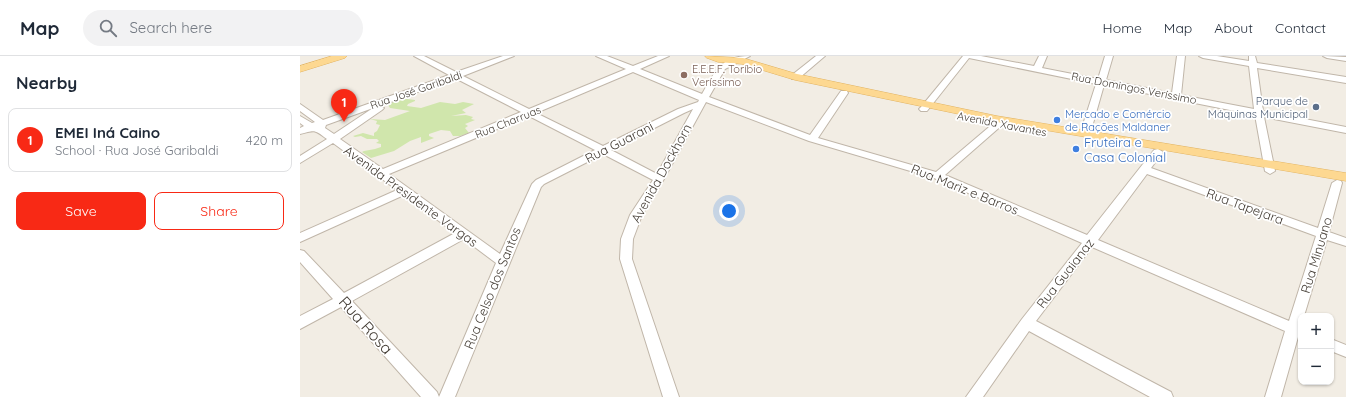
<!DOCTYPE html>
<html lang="en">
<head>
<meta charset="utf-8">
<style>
  :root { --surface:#fff; --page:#f2f2f3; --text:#1f2937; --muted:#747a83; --line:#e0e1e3; --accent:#f82915 }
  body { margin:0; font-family:Quicksand,sans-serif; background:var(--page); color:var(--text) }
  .controls { position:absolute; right:12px; bottom:12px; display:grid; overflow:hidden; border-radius:8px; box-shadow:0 1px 3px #0004 }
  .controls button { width:36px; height:36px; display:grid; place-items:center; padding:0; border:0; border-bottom:1px solid var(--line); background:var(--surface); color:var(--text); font:20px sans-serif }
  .you { position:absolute; left:429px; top:155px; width:14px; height:14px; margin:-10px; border:3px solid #fff; border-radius:50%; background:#1a73e8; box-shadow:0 0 0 6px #1a73e833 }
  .badge { display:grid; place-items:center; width:26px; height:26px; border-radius:50%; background:var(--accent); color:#fff; font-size:13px; font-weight:700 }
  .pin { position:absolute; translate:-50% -33px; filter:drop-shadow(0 1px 2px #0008) }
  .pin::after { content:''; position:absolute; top:21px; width:14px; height:12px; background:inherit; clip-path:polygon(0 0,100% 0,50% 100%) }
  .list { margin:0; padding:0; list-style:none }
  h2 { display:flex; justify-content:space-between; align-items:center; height:52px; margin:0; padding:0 16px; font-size:17px }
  h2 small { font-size:13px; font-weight:400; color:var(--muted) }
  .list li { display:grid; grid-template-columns:26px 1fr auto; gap:12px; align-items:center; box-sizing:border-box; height:64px; margin:0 8px 8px; padding:0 8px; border:1px solid var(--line); border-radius:8px }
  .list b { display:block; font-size:15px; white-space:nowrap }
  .list p { margin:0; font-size:13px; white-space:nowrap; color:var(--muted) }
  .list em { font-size:13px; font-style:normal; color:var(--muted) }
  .actions { display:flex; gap:8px; padding:12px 16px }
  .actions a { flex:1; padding:9px 0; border:1px solid var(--accent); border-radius:8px; text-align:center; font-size:14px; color:var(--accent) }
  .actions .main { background:var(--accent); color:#fff }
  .icon { flex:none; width:22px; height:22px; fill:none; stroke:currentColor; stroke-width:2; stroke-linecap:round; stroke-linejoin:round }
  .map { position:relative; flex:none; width:1046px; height:341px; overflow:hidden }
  header { display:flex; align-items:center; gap:24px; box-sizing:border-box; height:56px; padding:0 20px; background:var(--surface); border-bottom:1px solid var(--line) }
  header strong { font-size:19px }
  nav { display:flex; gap:22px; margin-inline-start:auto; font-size:14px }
  .search { width:280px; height:36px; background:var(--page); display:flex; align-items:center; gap:10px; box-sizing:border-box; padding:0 14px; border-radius:22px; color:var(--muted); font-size:15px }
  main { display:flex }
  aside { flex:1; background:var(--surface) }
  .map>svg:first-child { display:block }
  .green { fill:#d0e6ac }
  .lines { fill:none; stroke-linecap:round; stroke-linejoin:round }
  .minor-casing { stroke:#c0b6a9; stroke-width:2 }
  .major-casing { stroke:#e2b361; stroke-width:1 }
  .minor { fill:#fff; fill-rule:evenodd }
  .major { fill:#fdd891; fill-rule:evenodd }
  .education-dot { fill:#8d6e63; stroke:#fff; stroke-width:1.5 }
  .service-dot { fill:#5c6f8a; stroke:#fff; stroke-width:1.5 }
  .shop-dot { fill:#3f7fe0; stroke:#fff; stroke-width:1.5 }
  .labels { text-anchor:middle; stroke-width:3.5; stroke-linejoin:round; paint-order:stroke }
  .far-education-label { font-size:11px; fill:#785e54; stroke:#fff; text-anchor:start }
  .far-street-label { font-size:11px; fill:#433c34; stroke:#fff }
  .far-service-label { font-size:11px; fill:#4e5e75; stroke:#fff; text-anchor:end }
  .far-shop-label { font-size:11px; fill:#366cbe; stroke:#fff; text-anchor:start }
  .street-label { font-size:13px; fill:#433c34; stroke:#fff }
  .shop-label { font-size:13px; fill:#366cbe; stroke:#fff; text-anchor:start }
  .near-street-label { font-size:16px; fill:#433c34; stroke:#fff }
</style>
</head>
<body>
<header>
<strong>Map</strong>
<div class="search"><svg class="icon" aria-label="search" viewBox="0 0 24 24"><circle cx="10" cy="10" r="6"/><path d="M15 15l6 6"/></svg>Search here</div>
<nav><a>Home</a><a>Map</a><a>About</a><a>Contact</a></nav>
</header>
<main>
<aside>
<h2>Nearby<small></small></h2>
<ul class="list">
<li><span class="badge">1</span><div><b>EMEI Iná Caino</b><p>School · Rua José Garibaldi</p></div><em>420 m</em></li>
</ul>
<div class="actions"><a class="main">Save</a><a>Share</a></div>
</aside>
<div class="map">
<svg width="1046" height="341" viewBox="0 0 1046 341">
  <rect width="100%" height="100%" fill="#f2ede4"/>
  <path class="green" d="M 100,42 L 115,44 L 115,45 L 108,48 L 107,50 L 121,52 L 140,46 L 155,48 L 163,46 L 174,48 L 162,54 L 166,57 L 151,60 L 166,59 L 173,61 L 171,63 L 175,64 L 165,68 L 168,70 L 165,72 L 169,77 L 160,80 L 153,80 L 150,75 L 141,74 L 129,78 L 129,80 L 134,82 L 121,87 L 121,81 L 110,85 L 94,95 L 71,102 L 62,96 L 64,95 L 75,93 L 81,91 L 81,88 L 76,87 L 79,85 L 77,83 L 67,83 L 61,80 L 55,81 L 53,80 L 63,77 L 74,80 L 74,77 L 77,75 L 80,69 L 76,68 L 77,65 L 70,63 L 85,64 L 110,55 L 90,52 L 88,49 Z"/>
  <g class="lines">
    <g class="minor-casing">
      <path id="minor" d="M 114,0 L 124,0 L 156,16 L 203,0 L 214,0 L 163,20 L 229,53 L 326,13 L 296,0 L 307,0 L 333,10 L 358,0 L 369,0 L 340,13 L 402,38 C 415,16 420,0 450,0 L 425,13 L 409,41 L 510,79 L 541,35 L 547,35 L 548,37 L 518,82 L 636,116 L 695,66 L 701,66 L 703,68 L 701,70 L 645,119 L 787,179 L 854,94 L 858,93 L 863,96 L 851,112 L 1018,172 L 1032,127 L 1037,124 L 1041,125 L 1042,127 L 1029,176 L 1046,182 L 1046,190 L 1027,184 L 1004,260 L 1001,260 L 1001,282 L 998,281 L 981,341 L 965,341 L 985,275 L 792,191 L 736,265 L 871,336 L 873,341 L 850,341 L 729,275 L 683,341 L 666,341 L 722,263 L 782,187 L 634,122 L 509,85 L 406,46 L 364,123 L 342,159 L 333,183 L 332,203 L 379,341 L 363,341 L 320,203 L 321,183 L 330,159 L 353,124 L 303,98 L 244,128 L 241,131 L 155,341 L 121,341 L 41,251 L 0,273 L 0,260 L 33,243 L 0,206 L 0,194 L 4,195 L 44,237 L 155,177 L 104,139 L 0,186 L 0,177 L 97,134 L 33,87 L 0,107 L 0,100 L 27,83 C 14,73 15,74 0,78 L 0,72 L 4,70 L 0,67 L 0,60 L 12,67 L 15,66 L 0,55 L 0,48 L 23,64 L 149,19 ZM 333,16 L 399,44 L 398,46 L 378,53 L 303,90 L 236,57 ZM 155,22 L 221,56 L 83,113 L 40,83 L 82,54 L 84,52 L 80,50 ZM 73,52 L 34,78 L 25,72 L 26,69 ZM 393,53 L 357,118 L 311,94 L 384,57 ZM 229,60 L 295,94 L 236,124 L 232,128 L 200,198 L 89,118 ZM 847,118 L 1016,180 L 989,265 L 798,184 ZM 164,183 L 196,207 L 139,341 L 137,336 L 52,245 Z
        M 516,0 L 525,0 L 498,23 L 492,23 L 491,21 L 492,19 Z
        M 663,0 L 681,0 L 734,10 L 739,0 L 747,0 L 742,12 L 798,23 L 805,0 L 813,0 L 806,24 L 872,37 L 877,0 L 885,0 L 881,39 L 954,53 L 949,10 L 903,2 L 899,0 L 917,0 L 949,5 L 949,0 L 955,0 L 957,7 L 1046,21 L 1046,27 L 957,12 L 963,55 L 1046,71 L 1046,77 L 964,61 L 975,115 L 970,118 L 965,115 L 955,59 L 804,29 L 790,78 L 785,81 L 780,78 L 796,28 L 669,2 L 627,55 L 621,55 L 619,53 L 621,51 Z
        M 1023,0 L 1046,1 L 1046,5 L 1027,2 Z
        M 1031,283 L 1046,289 L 1046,301 L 1031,295 Z"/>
    </g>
    <g class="major-casing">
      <path id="major" d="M 32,0 L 47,0 L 45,2 L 0,16 L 0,10 Z
        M 405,0 L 443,2 L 497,18 L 697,60 L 1046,117 L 1046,125 L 697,66 L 495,24 L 442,8 L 418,6 L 407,2 Z"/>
    </g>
    <use href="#minor" class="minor"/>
    <use href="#major" class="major"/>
  </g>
  <circle class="education-dot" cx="384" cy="19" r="4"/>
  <circle class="service-dot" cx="1016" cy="51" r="4"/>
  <g class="shop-dot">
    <circle cx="757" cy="64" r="4"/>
    <circle cx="776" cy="93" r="4"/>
  </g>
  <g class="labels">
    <g class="far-education-label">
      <text x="392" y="17">E.E.E.F. Toríbio<tspan x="392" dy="13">Veríssimo</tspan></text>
    </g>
    <g class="far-street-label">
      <text transform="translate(834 32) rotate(11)" y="4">Rua Domingos Veríssimo</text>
      <text transform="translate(116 34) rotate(-19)" y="4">Rua José Garibaldi</text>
      <text transform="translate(208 66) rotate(-22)" y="4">Rua Charruas</text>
      <text transform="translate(702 68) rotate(11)" y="4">Avenida Xavantes</text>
    </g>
    <g class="far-service-label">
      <text x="1008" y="49">Parque de<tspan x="1008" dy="13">Máquinas Municipal</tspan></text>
    </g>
    <g class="far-shop-label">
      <text x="765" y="62">Mercado e Comércio<tspan x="765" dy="13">de Rações Maldaner</tspan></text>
    </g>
    <g class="street-label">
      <text transform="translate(319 86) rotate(-27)" y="5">Rua Guarani</text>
      <text transform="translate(361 117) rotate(-61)" y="5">Avenida Dockhorn</text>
      <text transform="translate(665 133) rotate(22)" y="5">Rua Mariz e Barros</text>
      <text transform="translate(111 140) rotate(36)" y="5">Avenida Presidente Vargas</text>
      <text transform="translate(945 150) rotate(20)" y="5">Rua Tapejara</text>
      <text transform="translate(1016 199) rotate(-73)" y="5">Rua Minuano</text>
      <text transform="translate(765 217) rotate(-52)" y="5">Rua Guaianaz</text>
      <text transform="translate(192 232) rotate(-68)" y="5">Rua Celso dos Santos</text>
    </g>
    <g class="shop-label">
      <text x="784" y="91">Fruteira e<tspan x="784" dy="15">Casa Colonial</tspan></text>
    </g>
    <g class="near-street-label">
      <text transform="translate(66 269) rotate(48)" y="6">Rua Rosa</text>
    </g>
  </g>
</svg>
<div class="controls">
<button>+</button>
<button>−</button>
</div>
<div class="you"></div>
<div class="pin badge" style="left:44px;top:66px">1</div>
</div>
</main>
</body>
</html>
